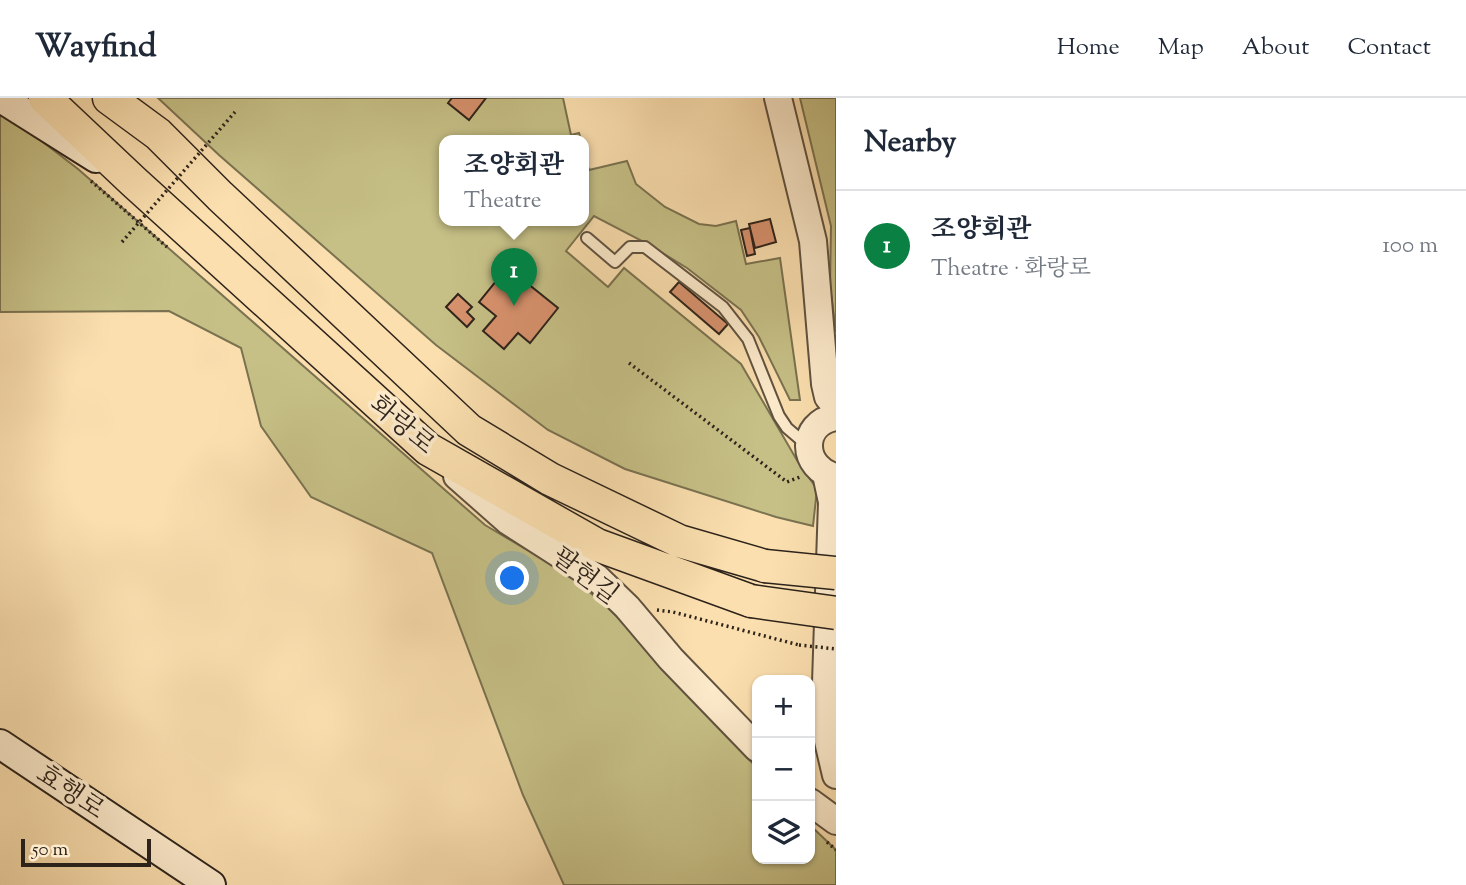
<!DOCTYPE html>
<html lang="en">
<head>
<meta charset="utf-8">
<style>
  :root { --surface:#fff; --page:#f6f6f7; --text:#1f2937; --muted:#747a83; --line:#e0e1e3; --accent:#0b8043 }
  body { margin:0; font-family:"Sorts Mill Goudy","Noto Serif KR",serif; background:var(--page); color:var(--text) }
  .controls { position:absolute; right:21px; bottom:21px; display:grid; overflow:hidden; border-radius:14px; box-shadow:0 2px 5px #0004 }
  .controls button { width:63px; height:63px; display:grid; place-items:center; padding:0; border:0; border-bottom:2px solid var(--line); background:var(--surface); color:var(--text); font:35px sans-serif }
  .scale { position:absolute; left:21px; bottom:18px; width:130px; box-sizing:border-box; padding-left:7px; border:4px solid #2d231b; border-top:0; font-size:19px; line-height:24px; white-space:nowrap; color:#2d231b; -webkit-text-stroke:5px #fceacb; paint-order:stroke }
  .you { position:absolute; left:513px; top:481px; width:24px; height:24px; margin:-18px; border:5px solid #fff; border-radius:50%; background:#1a73e8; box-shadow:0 0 0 10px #1a73e833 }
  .badge { display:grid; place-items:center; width:46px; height:46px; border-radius:50%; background:var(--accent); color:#fff; font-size:23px; font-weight:700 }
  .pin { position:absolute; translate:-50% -58px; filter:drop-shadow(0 2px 4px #0008) }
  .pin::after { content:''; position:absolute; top:37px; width:24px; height:21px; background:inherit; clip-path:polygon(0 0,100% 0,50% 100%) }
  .popup { position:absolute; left:439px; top:37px; width:150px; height:91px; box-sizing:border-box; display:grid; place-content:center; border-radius:14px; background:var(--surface); filter:drop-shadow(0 2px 5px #0005); font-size:23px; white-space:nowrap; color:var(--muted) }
  .popup b { font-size:26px; color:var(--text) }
  .popup::after { content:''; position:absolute; left:50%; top:100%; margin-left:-14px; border:14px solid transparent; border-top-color:var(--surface) }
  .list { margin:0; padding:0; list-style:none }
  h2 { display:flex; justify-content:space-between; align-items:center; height:91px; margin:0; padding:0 28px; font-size:30px }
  h2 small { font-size:23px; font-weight:400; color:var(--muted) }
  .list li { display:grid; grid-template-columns:46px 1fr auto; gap:21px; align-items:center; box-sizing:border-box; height:112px; padding:0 28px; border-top:2px solid var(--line) }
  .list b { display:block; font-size:26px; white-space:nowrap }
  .list p { margin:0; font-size:23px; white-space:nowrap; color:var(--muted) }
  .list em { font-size:23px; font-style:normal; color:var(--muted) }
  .icon { flex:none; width:38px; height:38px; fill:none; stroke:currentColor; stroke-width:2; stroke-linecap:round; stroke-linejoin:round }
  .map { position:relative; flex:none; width:836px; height:787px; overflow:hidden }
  header { display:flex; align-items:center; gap:42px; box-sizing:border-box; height:98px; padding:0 35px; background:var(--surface); border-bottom:2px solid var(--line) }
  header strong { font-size:33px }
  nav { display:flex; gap:38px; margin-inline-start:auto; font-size:24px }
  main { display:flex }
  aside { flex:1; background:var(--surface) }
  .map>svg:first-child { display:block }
  .green { fill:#c6c086; stroke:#7a7250; stroke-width:2 }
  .building { fill:#d8926e; stroke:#2d231b; stroke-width:2 }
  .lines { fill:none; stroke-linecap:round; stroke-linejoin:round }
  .service-casing { stroke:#605240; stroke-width:14 }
  .tertiary-casing { stroke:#605240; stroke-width:30 }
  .secondary-casing { stroke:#2d231b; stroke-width:32 }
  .primary-casing { stroke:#2d231b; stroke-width:35 }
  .path { stroke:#2d231b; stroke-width:3.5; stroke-dasharray:2 3.5; stroke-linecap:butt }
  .service { stroke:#fceacb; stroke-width:10 }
  .tertiary { stroke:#fceacb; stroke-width:26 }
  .secondary { stroke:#fceacb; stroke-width:28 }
  .primary { stroke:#fbdfaf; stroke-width:32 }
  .primary-bridge-casing { stroke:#2d231b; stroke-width:35; stroke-linecap:butt }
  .path-bridge { stroke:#2d231b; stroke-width:3.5; stroke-dasharray:2 3.5; stroke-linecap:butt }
  .primary-bridge { stroke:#fbdfaf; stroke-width:32 }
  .labels { text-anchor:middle; stroke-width:7; stroke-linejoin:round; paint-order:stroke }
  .street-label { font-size:26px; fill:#2d231b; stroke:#fceacb }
</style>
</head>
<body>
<header>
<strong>Wayfind</strong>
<nav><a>Home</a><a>Map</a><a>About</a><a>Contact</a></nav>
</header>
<main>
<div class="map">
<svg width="836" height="787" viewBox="0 0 836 787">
  <rect width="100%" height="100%" fill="#fbdfaf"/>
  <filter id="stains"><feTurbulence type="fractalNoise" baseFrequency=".00286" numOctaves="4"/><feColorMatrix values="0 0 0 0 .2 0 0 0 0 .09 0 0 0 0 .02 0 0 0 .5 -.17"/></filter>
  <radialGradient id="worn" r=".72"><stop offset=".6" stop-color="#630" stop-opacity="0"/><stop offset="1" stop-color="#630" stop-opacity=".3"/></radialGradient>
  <path class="green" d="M 158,0 L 563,0 L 571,37 L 579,35 L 581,42 L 444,42 L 444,122 L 584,122 L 584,55 L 589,72 L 627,63 L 636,86 L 665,109 L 699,126 L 716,128 L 736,123 L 746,166 L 780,160 L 800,302 L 790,302 L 759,239 L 741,212 L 687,170 L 646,145 L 594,118 L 566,153 L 608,189 L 624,170 L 741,266 L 798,364 L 817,391 L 813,428 L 776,419 L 625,371 L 548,332 L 436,247 L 219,57 Z
    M 800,0 L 836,0 L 836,234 L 830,189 L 831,128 Z
    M 0,11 L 78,71 L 485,427 L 566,475 L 609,510 L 757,670 L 757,761 L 810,761 L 810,727 L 836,752 L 836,787 L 564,787 L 523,697 L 432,455 L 311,399 L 261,328 L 241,250 L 169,213 L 0,214 Z"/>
  <path class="building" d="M 452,0 L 486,0 L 469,22 L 448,5 Z
    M 770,121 L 776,144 L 755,150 L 749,126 Z
    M 750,130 L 755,156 L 747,158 L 741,132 Z
    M 510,166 L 524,178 L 522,181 L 558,210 L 530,245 L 518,235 L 504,251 L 483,233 L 496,218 L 479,204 Z
    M 679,184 L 728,226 L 719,236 L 670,194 Z
    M 458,196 L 472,209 L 467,214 L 474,221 L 467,229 L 446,209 Z"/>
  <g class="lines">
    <g class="service-casing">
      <path id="service" d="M 587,140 L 615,164 L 630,149 L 645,149 L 723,209 L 748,241 L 779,318 L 787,330 L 807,347"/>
    </g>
    <g class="tertiary-casing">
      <path id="tertiary" d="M 778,0 L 813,143 L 825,286 L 828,299 L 836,309
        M 836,319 C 799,325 801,371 836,379
        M 826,376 L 832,404 L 825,615 L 828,643 L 836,677
        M 457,378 L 508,423 L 597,480 L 627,509 L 671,561 L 757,650
        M 810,704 L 836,723"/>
    </g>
    <g class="secondary-casing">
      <path id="secondary" d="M 1,0 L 96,60
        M 0,646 L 211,787"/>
    </g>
    <g class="primary-casing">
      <path id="primary" d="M 45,0 L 134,84 L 428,351 L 597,447 L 751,503
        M 109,0 L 158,36 L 220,98 L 469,332 L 550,381 L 679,443 L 765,468"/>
    </g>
    <path class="path" d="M 91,83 L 167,149
      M 629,265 L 787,384 L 800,379
      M 657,512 L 673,514 L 799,547
      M 827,744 L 836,752"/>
    <use href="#service" class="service"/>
    <use href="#tertiary" class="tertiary"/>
    <use href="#secondary" class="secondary"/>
    <use href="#primary" class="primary"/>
    <g class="primary-bridge-casing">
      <path id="primary-bridge" d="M 765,468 L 836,475
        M 751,503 L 836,515"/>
    </g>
    <path class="path-bridge" d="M 122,144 L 235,14
      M 799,547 L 836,551"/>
    <use href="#primary-bridge" class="primary-bridge"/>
  </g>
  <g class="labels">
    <g class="street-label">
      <text transform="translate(403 326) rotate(40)" y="9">화랑로</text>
      <text transform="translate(586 477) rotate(37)" y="9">팔현길</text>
      <text transform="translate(71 693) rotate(34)" y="9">효행로</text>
    </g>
  </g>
  <rect width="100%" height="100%" filter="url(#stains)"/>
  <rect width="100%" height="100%" fill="url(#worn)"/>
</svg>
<div class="controls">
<button>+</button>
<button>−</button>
<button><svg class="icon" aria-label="layers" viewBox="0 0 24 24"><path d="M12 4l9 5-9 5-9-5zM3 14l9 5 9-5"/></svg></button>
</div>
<div class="scale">50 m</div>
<div class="you"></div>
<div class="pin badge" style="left:514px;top:208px">1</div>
<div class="popup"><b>조양회관</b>Theatre</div>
</div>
<aside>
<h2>Nearby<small></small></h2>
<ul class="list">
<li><span class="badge">1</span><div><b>조양회관</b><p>Theatre · 화랑로</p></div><em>100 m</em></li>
</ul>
</aside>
</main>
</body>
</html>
